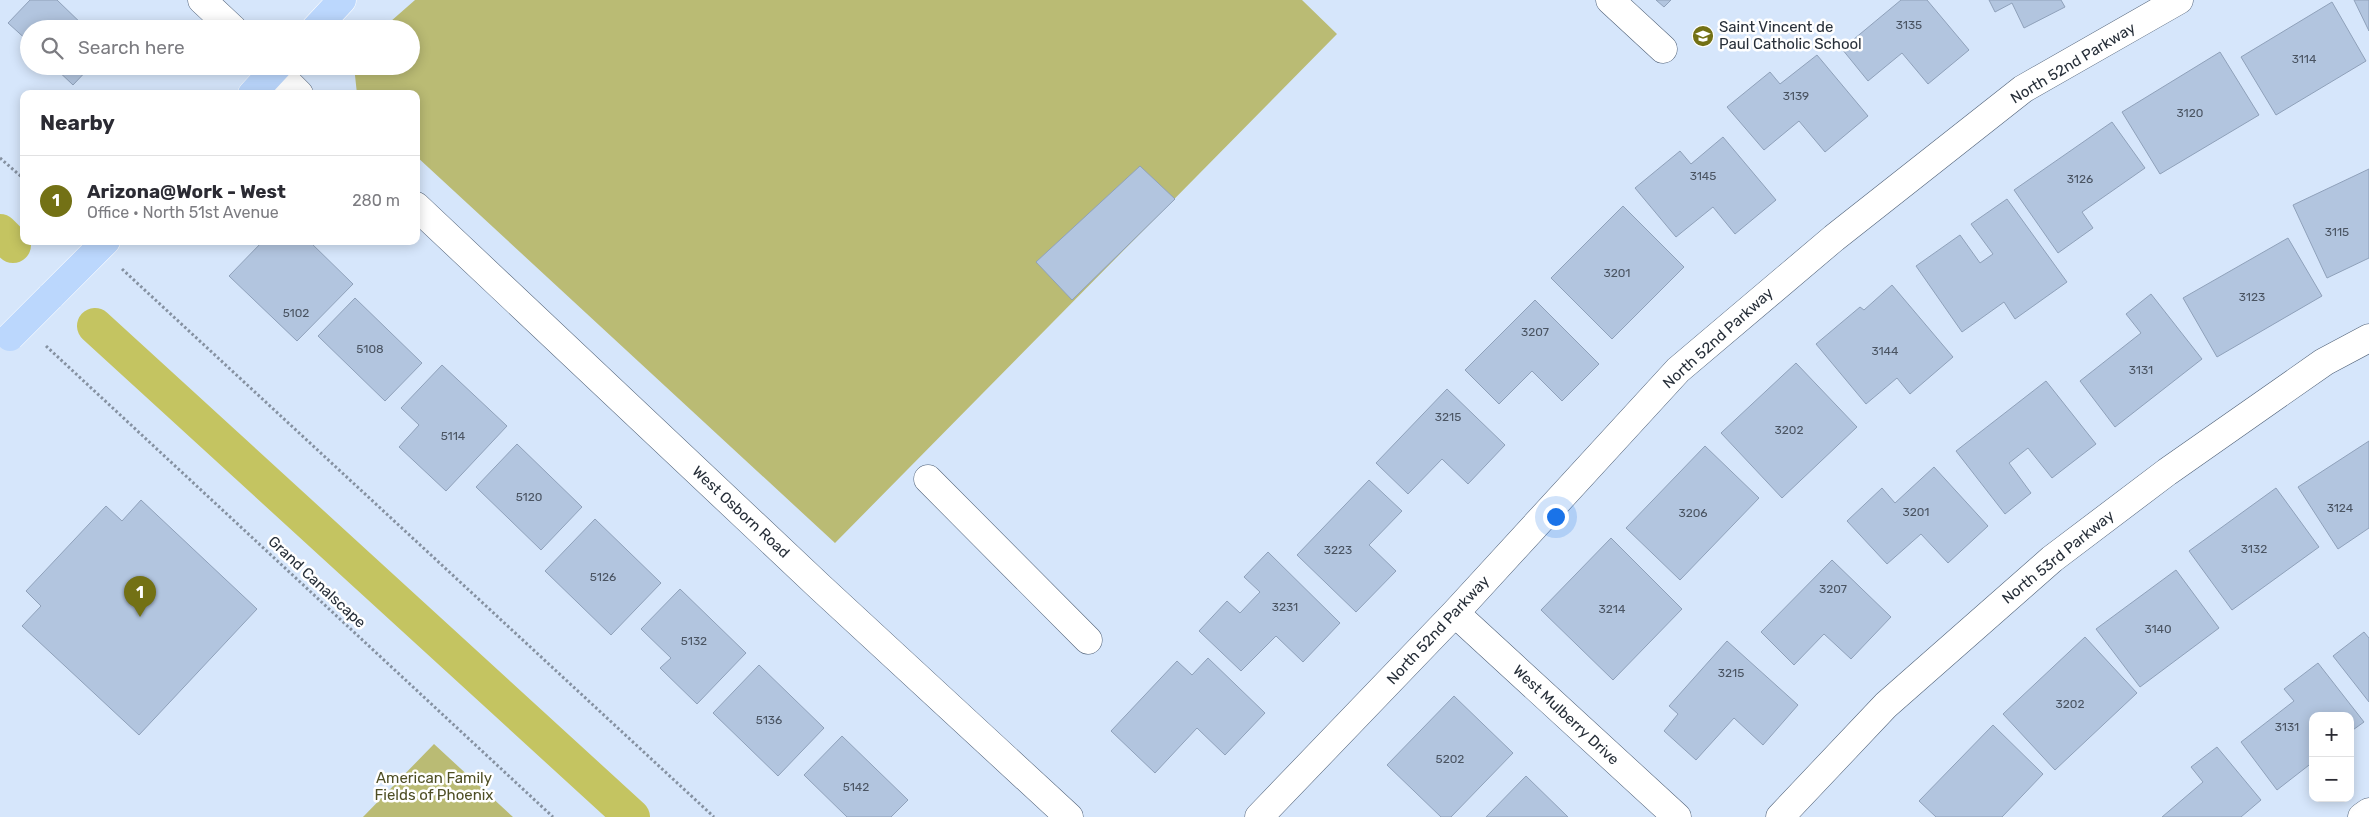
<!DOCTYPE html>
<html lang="en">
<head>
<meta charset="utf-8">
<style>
  :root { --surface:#fff; --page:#f2f2f3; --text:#2b2b33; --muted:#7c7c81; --line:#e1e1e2; --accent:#737115 }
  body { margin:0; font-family:Rubik,sans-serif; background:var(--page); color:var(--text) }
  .controls { position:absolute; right:15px; bottom:15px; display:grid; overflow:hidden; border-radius:10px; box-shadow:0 2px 12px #0003 }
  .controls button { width:45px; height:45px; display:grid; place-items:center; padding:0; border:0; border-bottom:1px solid var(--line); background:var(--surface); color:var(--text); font:25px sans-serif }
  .you { position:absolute; left:1555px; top:516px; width:18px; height:18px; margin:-12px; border:4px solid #fff; border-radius:50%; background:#1a73e8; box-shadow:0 0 0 8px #1a73e833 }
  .badge { display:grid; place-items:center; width:32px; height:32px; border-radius:50%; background:var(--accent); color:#fff; font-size:16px; font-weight:700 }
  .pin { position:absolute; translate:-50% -41px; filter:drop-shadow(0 1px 2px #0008) }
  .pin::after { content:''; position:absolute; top:26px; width:18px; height:15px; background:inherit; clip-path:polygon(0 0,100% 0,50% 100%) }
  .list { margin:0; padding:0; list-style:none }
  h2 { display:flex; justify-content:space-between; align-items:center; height:65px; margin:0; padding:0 20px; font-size:21px }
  h2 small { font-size:16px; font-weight:400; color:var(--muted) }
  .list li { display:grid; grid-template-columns:32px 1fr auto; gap:15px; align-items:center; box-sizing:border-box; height:90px; padding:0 20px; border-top:1px solid var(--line) }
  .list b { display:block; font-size:19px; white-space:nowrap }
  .list p { margin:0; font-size:16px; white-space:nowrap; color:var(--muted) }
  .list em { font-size:16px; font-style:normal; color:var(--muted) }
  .icon { flex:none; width:28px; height:28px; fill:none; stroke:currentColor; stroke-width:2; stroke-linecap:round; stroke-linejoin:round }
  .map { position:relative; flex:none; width:2369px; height:817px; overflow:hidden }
  .search { position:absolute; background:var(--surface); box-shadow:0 2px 12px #0003; left:20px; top:20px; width:400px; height:55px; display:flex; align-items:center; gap:12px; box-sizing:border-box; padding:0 18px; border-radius:28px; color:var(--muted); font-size:19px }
  .panel { position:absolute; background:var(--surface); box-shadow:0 2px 12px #0003; left:20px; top:90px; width:400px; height:155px; border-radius:10px }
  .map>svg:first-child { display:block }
  .green { fill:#babb74 }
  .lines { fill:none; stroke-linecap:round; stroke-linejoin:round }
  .canal { stroke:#c4c461; stroke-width:36 }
  .building { fill:#b2c5df; stroke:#8fa1ba }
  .minor-casing { stroke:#4f6077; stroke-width:29 }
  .major-casing { stroke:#fff; stroke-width:29 }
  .path { stroke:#8591a1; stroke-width:3; stroke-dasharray:2.5 2.5; stroke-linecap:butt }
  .minor { stroke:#fff; stroke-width:28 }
  .major { stroke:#bbd7fd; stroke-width:28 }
  .major-bridge-casing { stroke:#fff; stroke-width:29; stroke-linecap:butt }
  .major-bridge { stroke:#bbd7fd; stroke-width:28 }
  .labels { text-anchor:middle; stroke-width:5; stroke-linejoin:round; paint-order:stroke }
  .number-label { font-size:12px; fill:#4a5462 }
  .poi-label { font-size:15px; fill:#272f39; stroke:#fff; text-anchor:start }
  .street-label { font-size:15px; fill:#272f39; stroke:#fff }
  .park-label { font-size:15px; fill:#4e4e24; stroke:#fff }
</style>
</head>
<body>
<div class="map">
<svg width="2369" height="817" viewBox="0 0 2369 817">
  <rect width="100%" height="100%" fill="#d6e6fb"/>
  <path class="green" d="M 415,0 L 1302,0 L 1337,34 L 835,543 L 416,156 L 416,94 L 357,94 L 354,66 L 411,66 L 411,29 L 382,29 Z
    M 434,744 L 513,817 L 363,817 Z"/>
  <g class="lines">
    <path class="canal" d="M 0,232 L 13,245
      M 95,326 L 632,817"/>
  </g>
  <path class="building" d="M 30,0 L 57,0 L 87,29 L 29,29 L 29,42 L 8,23 Z
    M 1656,0 L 1671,0 L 1664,7 Z
    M 1901,0 L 1927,0 L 1969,50 L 1928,84 L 1902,53 L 1868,81 L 1842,49 Z
    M 1989,0 L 2061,0 L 2065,7 L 2024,28 L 2012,3 L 1995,12 Z
    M 2354,0 L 2369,0 L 2369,31 Z
    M 2332,2 L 2366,61 L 2276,115 L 2241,57 Z
    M 2220,52 L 2259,115 L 2160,174 L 2122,112 Z
    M 1817,55 L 1868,116 L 1825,152 L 1799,121 L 1764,150 L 1727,107 L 1770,72 L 1780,84 Z
    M 53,66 L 91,66 L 73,85 Z
    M 2112,122 L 2145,168 L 2082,212 L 2093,228 L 2058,253 L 2014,190 Z
    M 1723,137 L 1776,200 L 1735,234 L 1713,207 L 1676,237 L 1635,188 L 1680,151 L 1691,164 Z
    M 1140,166 L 1175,199 L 1072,300 L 1036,262 Z
    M 2369,169 L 2369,258 L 2327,278 L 2293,205 Z
    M 2007,199 L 2067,282 L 2015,319 L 2004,302 L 1962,332 L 1916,266 L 1960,235 L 1980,263 L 1993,254 L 1971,224 Z
    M 1623,206 L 1684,267 L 1612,339 L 1551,278 Z
    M 2288,238 L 2322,296 L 2217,357 L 2183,298 Z
    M 263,241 L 309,241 L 353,284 L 297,341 L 229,276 Z
    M 1892,285 L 1953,357 L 1910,394 L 1897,378 L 1866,404 L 1816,344 L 1860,307 L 1864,310 Z
    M 2151,294 L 2202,359 L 2115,427 L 2080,381 L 2141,333 L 2126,314 Z
    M 355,298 L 422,363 L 385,401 L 318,336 Z
    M 1535,300 L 1599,364 L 1562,401 L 1532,371 L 1499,404 L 1465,370 Z
    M 1796,363 L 1857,427 L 1782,498 L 1721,433 Z
    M 442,365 L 507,426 L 446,491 L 399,447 L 419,425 L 401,408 Z
    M 2046,381 L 2096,444 L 2052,478 L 2028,448 L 2009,463 L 2031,493 L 2005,514 L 1956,451 Z
    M 1447,389 L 1505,445 L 1468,484 L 1442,459 L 1408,494 L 1376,463 Z
    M 2369,441 L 2369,528 L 2338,549 L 2298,487 Z
    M 517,444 L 582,507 L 541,550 L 476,487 Z
    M 1705,446 L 1759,498 L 1680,580 L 1626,528 Z
    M 1934,467 L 1988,526 L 1948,563 L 1921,534 L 1887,564 L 1847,521 L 1882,488 L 1895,503 Z
    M 1369,480 L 1402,511 L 1369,545 L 1396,571 L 1356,612 L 1297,555 Z
    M 2276,488 L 2319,547 L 2232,610 L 2189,551 Z
    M 141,500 L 257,609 L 139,735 L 22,626 L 41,606 L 26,591 L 106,506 L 122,521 Z
    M 595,519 L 661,583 L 611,635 L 545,571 Z
    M 1611,538 L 1682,609 L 1613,680 L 1541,610 Z
    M 1268,552 L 1340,623 L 1303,662 L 1276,636 L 1241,671 L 1199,631 L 1227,601 L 1240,613 L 1260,592 L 1244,577 Z
    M 1832,560 L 1891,617 L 1851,659 L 1824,634 L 1794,665 L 1761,632 Z
    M 2176,570 L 2219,628 L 2140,687 L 2096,629 Z
    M 680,589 L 746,653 L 697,704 L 660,668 L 671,658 L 641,629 Z
    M 2364,632 L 2369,638 L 2369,702 L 2333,656 Z
    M 2085,637 L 2137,693 L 2055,770 L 2003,714 Z
    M 1727,641 L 1798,705 L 1763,745 L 1734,718 L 1696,760 L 1664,731 L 1678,714 L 1669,706 Z
    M 1208,658 L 1265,713 L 1225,755 L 1197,728 L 1155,773 L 1111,731 L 1177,661 L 1192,675 Z
    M 2318,663 L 2364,722 L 2350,732 L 2350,716 L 2313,716 L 2313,762 L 2277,790 L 2241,742 L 2294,701 L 2284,689 Z
    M 759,665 L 824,728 L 778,776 L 713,713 Z
    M 1454,696 L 1513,753 L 1451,817 L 1441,817 L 1387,765 Z
    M 1993,725 L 2043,774 L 2002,817 L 1936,817 L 1919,801 Z
    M 842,736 L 908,800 L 891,817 L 847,817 L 804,775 Z
    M 2217,747 L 2261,800 L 2241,817 L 2162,817 L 2203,782 L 2191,767 Z
    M 1526,776 L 1568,817 L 1486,817 Z"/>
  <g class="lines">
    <g class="minor-casing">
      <path id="minor" d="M 202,0 L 233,29
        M 1610,0 L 1663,49
        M 271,66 L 299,94
        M 416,206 L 820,587 L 1069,817
        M 928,479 L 1088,640
        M 1455,613 L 1677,817
        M 1259,817 L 1455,613 L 1678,370 L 1834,238 L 2023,89 L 2179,0
        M 1780,817 L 1886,705 L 2052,559 L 2167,472 L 2324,362 L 2369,338
        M 2362,817 L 2369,812"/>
    </g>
    <g class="major-casing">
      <path id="major" d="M 315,29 L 342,0
        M 252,94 L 278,66
        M 50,297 L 106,241"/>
    </g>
    <path class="path" d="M 0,158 L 24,179
      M 122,269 L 714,817
      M 46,346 L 553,817"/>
    <use href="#minor" class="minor"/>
    <use href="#major" class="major"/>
    <g class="major-bridge-casing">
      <path id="major-bridge" d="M 10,337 L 50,297"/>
    </g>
    <use href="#major-bridge" class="major-bridge"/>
  </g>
  <defs>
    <g id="school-disc" transform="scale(1.125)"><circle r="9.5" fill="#737115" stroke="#fff"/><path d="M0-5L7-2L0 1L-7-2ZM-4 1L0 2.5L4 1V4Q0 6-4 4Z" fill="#fff"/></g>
  </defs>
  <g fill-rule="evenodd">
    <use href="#school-disc" x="1703" y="36"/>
  </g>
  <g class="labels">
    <g class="number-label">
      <text x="1909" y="29">3135</text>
      <text x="2304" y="63">3114</text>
      <text x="1796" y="100">3139</text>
      <text x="2190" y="117">3120</text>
      <text x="1703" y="180">3145</text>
      <text x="2080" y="183">3126</text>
      <text x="2337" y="236">3115</text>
      <text x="1617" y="277">3201</text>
      <text x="2252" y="301">3123</text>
      <text x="296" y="317">5102</text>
      <text x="1535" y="336">3207</text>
      <text x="370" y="353">5108</text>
      <text x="1885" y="355">3144</text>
      <text x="2141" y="374">3131</text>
      <text x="1448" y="421">3215</text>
      <text x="1789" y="434">3202</text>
      <text x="453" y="440">5114</text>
      <text x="529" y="501">5120</text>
      <text x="2340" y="512">3124</text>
      <text x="1916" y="516">3201</text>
      <text x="1693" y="517">3206</text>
      <text x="2254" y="553">3132</text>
      <text x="1338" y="554">3223</text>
      <text x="603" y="581">5126</text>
      <text x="1833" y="593">3207</text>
      <text x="1285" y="611">3231</text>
      <text x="1612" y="613">3214</text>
      <text x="2158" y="633">3140</text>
      <text x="694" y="645">5132</text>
      <text x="1731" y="677">3215</text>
      <text x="2070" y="708">3202</text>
      <text x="769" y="724">5136</text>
      <text x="2287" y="731">3131</text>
      <text x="1450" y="763">5202</text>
      <text x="856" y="791">5142</text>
    </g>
    <g class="poi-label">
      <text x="1719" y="32">Saint Vincent de<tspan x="1719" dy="17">Paul Catholic School</tspan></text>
    </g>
    <g class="street-label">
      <text transform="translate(2073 63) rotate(-31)" y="5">North 52nd Parkway</text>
      <text transform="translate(1718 338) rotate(-42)" y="5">North 52nd Parkway</text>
      <text transform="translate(741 512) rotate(43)" y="5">West Osborn Road</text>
      <text transform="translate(2058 557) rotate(-39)" y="5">North 53rd Parkway</text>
      <text transform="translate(317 582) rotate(43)" y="5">Grand Canalscape</text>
      <text transform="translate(1438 630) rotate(-47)" y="5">North 52nd Parkway</text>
      <text transform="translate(1566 715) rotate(43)" y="5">West Mulberry Drive</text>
    </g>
    <g class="park-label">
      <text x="434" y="783">American Family<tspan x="434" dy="17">Fields of Phoenix</tspan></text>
    </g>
  </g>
</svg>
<div class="controls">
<button>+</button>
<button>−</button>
</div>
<div class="you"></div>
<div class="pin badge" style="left:140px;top:617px">1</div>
<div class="search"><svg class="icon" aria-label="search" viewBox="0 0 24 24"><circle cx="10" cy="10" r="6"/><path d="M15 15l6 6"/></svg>Search here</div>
<section class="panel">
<h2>Nearby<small></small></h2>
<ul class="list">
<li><span class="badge">1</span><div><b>Arizona@Work - West</b><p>Office · North 51st Avenue</p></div><em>280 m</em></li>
</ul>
</section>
</div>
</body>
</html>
